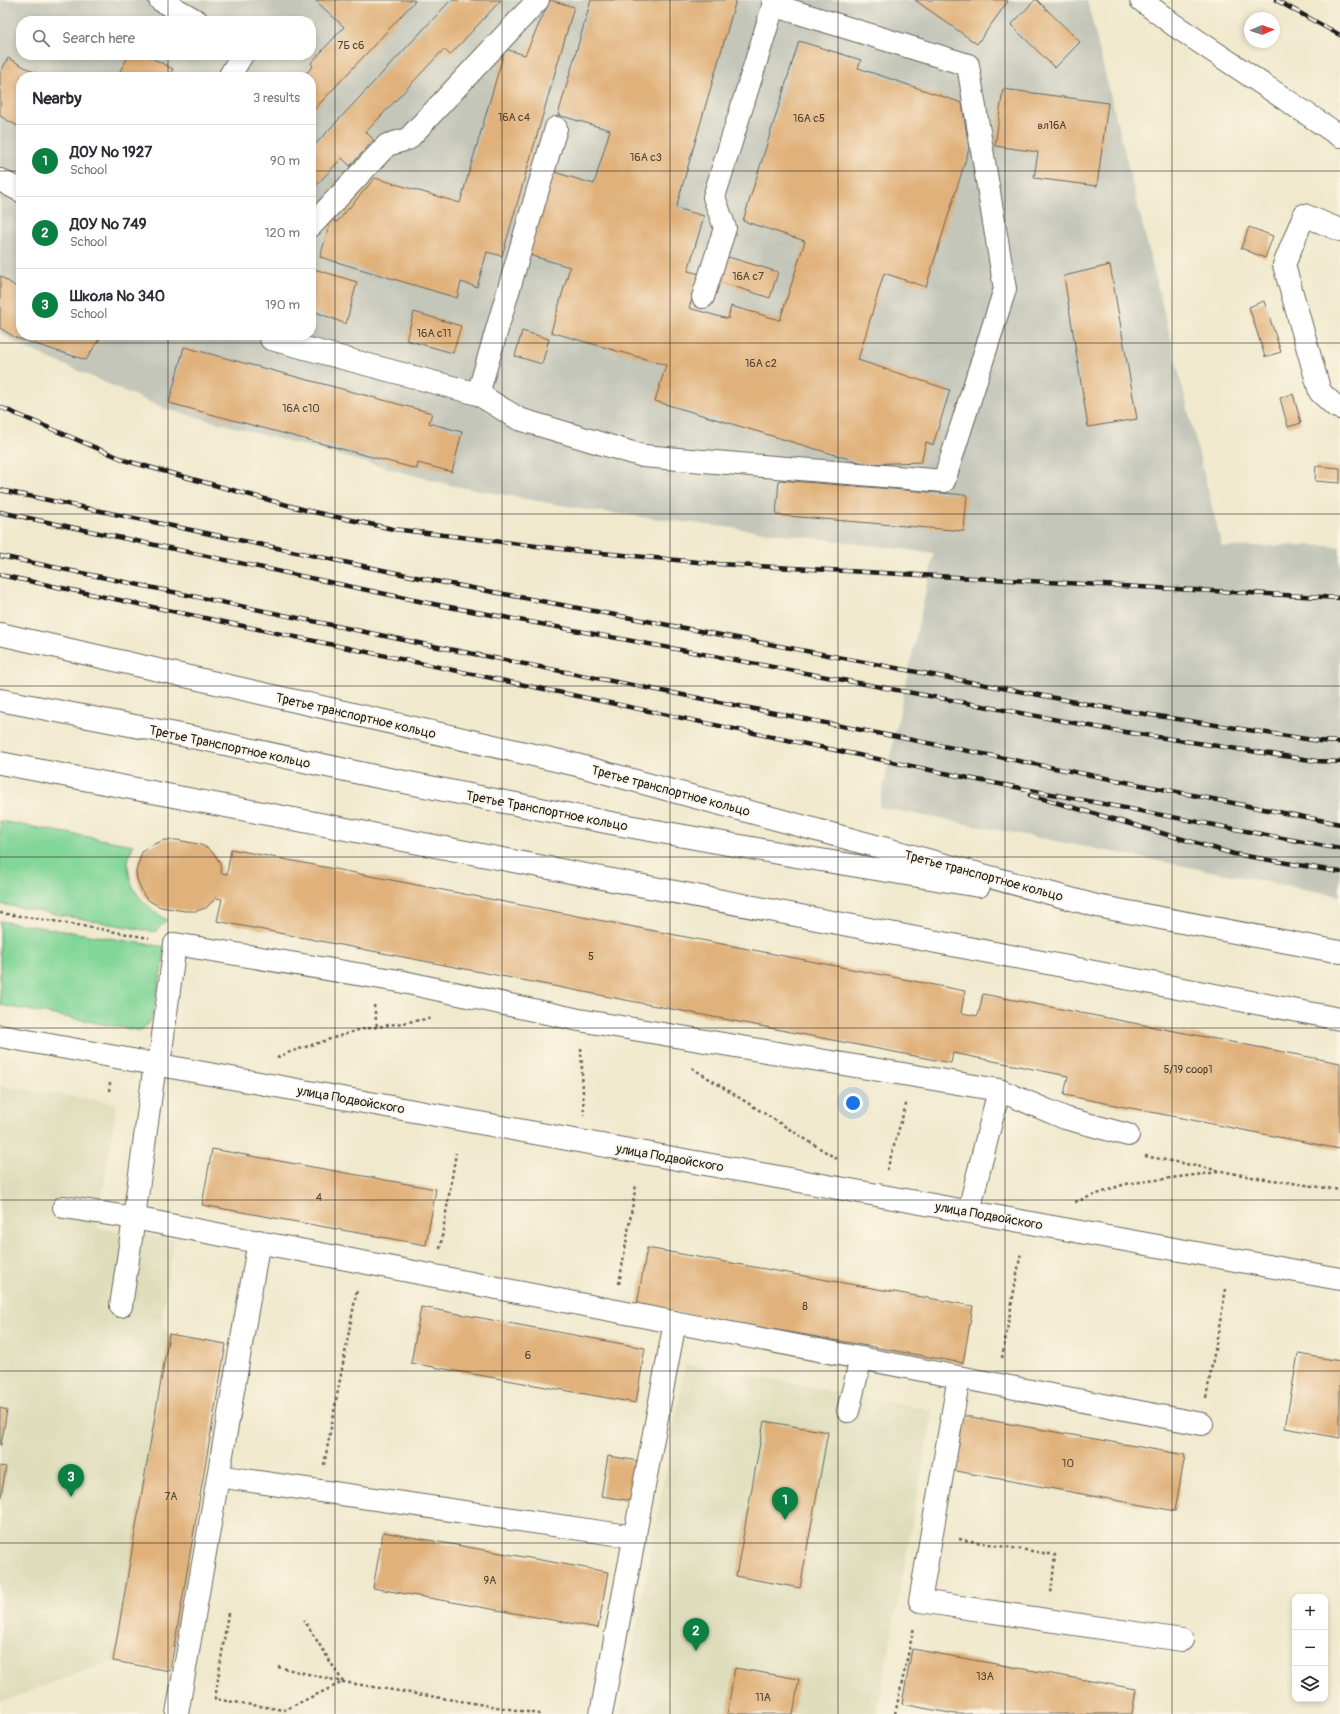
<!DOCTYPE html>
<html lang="en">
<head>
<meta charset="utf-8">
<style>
  :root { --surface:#fff; --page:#f2f2f3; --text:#2b2b33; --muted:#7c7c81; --line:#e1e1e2; --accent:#0b8043 }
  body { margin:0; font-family:Pangolin,sans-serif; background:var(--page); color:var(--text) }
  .controls { position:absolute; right:12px; bottom:12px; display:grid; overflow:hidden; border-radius:8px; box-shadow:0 2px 6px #0003 }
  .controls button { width:36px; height:36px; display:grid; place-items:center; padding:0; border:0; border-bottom:1px solid var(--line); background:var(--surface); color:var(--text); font:20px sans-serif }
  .compass { position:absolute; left:1244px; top:12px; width:36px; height:36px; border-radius:50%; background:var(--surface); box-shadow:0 2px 6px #0003; rotate:88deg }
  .you { position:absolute; left:853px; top:1103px; width:14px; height:14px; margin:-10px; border:3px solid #fff; border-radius:50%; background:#1a73e8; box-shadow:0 0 0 6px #1a73e833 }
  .badge { display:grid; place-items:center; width:26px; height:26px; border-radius:50%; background:var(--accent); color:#fff; font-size:13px; font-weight:700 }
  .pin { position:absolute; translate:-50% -33px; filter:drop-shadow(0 1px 2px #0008) }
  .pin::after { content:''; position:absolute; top:21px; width:14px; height:12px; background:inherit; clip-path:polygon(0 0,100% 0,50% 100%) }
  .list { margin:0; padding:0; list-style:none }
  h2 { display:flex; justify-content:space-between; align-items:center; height:52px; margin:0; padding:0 16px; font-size:17px }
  h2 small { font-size:13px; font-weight:400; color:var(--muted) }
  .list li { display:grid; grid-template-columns:26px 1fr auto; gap:12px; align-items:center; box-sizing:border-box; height:72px; padding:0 16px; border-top:1px solid var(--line) }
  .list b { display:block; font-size:15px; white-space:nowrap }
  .list p { margin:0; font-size:13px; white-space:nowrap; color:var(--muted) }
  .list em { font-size:13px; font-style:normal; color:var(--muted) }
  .icon { flex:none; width:22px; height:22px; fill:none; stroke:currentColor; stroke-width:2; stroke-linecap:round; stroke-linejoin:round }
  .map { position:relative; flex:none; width:1340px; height:1714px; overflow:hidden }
  .search { position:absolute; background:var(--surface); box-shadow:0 2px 6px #0003; left:16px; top:16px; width:300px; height:44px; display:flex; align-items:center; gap:10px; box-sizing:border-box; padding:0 14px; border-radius:16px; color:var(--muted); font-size:15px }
  .panel { position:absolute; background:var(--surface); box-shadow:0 2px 6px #0003; left:16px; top:72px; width:300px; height:268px; border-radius:16px }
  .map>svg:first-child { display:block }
  .built { fill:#deddbb }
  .industrial { fill:#c3c6b9; fill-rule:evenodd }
  .green { fill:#82d698; stroke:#4f795a }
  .building { fill:#e0b17a }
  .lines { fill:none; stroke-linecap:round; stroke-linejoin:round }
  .minor-casing { stroke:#66645a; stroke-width:24 }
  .major-casing { stroke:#66645a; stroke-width:24 }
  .path { stroke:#66645a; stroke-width:2.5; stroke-dasharray:3 3; stroke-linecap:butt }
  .minor { stroke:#fff; stroke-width:22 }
  .major { stroke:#fff; stroke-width:22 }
  .rail-casing { stroke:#1c1c1c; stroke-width:4.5 }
  .rail { stroke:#fcf5e5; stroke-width:3; stroke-dasharray:9; stroke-linecap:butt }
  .grid { fill:none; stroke:#1c1c1c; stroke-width:1; stroke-opacity:0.55 }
  .labels { text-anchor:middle; stroke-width:3.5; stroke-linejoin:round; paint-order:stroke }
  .number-label { font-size:11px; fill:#4d4134 }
  .street-label { font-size:13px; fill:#1c1c1c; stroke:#fcf5e5 }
</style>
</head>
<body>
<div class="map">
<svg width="1340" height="1714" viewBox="0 0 1340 1714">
  <rect width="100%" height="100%" fill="#fcf5e5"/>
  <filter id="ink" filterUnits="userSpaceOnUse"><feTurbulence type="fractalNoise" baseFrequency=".025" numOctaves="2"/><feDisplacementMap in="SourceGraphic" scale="8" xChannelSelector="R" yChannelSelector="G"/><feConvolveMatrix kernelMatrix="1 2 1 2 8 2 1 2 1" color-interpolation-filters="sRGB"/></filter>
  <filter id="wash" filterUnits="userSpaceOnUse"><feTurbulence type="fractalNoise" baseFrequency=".012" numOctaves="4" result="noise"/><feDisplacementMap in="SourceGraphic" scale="16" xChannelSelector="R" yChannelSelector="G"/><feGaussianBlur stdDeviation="0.9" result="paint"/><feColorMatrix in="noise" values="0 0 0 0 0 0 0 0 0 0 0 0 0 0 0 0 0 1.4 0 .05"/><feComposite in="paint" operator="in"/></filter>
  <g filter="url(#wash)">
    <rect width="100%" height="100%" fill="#f0e9cd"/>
    <path class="built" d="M 0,1086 L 117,1103 L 97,1228 L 174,1239 L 161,1324 L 169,1334 L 113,1661 L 0,1702 Z
      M 685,1364 L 933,1410 L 877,1714 L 621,1714 Z"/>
    <path class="industrial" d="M 0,0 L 1006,0 L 1008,1 L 1087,0 L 1222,547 L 1310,545 L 1340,547 L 1340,896 L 879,807 L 934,553 L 587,510 L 450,485 L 163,408 L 17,344 L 0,332 ZM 21,21 L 311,21 L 311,55 L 21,55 ZM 21,77 L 311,77 L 311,335 L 21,335 Z"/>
    <path class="green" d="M 0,821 L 133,845 C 132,850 128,857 128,863 C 129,893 144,904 167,920 L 155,932 L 0,904 Z
      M 0,921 L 166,947 L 152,1018 L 141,1031 L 0,1005 Z"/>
    <g id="blocks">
      <path class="building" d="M 315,0 L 413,0 L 415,1 L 311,113 L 311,77 L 303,77 L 313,66 L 311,63 L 344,27 Z
        M 451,0 L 501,0 L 450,55 L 444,49 L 366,132 L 374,140 L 350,166 L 342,158 L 311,191 L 311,149 Z
        M 550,0 L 574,7 L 502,256 L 487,252 L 477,287 L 461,282 L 457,298 L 320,257 L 331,220 L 337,222 L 375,178 L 460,203 L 505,49 L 525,55 Z
        M 591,0 L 736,0 L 676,208 L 704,216 L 688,271 L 700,274 L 689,308 L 728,319 L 731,306 L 780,320 L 805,241 L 743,221 L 799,41 L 861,60 L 858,68 L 962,103 L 969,149 L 926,287 L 884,273 L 858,360 L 950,390 L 933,445 L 926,442 L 921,462 L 866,464 L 655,401 L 666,365 L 551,332 L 570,267 L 529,255 L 554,172 L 594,184 L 610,130 L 558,115 Z
        M 915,0 L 1006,0 L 1008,1 L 977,44 Z
        M 1035,0 L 1037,0 L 1080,42 L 1055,68 L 1011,25 Z
        M 129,55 L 146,55 L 173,69 L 169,77 L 117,77 Z
        M 8,58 L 43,77 L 21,77 L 21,128 L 0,116 L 0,73 Z
        M 1003,89 L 1108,103 L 1097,186 L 1034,178 L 1038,152 L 995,146 Z
        M 1249,227 L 1273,236 L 1265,258 L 1241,248 Z
        M 725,256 L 778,272 L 770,298 L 717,281 Z
        M 1110,265 L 1137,419 L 1088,427 L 1064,276 Z
        M 311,268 L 357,282 L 346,324 L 311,310 Z
        M 0,276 L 21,290 L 21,335 L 102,335 L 86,360 L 16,338 L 0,328 Z
        M 1264,301 L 1281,352 L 1265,357 L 1249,307 Z
        M 414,312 L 461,326 L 453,353 L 406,340 Z
        M 522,331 L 549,339 L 542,364 L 515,356 Z
        M 184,347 L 432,413 L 429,423 L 462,432 L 452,472 L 418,463 L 417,469 L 169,403 Z
        M 1293,394 L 1301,423 L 1288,427 L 1280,398 Z
        M 1316,466 L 1340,468 L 1340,483 L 1315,481 Z
        M 779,480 L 967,495 L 964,531 L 776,515 Z
        M 165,840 L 177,840 L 198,844 L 208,848 L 215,855 L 220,863 L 221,873 L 227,874 L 231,849 L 965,991 L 961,1013 L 978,1016 L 983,994 L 1340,1063 L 1340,1149 L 1064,1095 L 1068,1076 L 953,1053 L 951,1063 L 217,921 L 222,899 L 216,898 L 206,908 L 196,911 L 185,911 L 161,907 L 151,902 L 144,896 L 137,879 L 136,871 L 142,852 L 149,846 Z
        M 212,1149 L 436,1189 L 426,1245 L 202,1205 Z
        M 647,1248 L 973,1306 L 963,1363 L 637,1305 Z
        M 421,1307 L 645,1348 L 636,1403 L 411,1363 Z
        M 169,1334 L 226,1344 L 170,1671 L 113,1661 Z
        M 1298,1354 L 1340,1361 L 1340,1438 L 1285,1428 Z
        M 0,1408 L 7,1410 L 1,1445 L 0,1445 Z
        M 960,1415 L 1185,1455 L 1175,1511 L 951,1470 Z
        M 764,1421 L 828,1432 L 800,1588 L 736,1576 Z
        M 608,1456 L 639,1461 L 632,1501 L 601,1496 Z
        M 0,1466 L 6,1467 L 1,1497 L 0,1497 Z
        M 383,1532 L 608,1572 L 598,1628 L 373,1588 Z
        M 912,1649 L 1136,1689 L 1132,1714 L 955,1714 L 902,1704 Z
        M 735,1668 L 799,1679 L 793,1714 L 727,1714 Z"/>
    </g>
  </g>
  <g filter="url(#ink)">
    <use href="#blocks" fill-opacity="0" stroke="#66645a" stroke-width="1"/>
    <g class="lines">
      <g class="minor-casing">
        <path id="minor" d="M 160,0 L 197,21
          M 1141,0 L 1174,25 L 1340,136
          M 229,77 L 242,55
          M 0,180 L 21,191
          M 311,226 L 387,145 L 408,139 L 538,0
          M 1340,230 L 1304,215 L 1284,265 L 1320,392 L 1335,406 L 1340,408
          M 703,297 L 725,228 L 714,197 L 775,0
          M 272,335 L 271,339 L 478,394 L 556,128
          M 478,394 L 519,419 L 643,456 L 944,481 L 1005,289 L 968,65 L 773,5
          M 0,1036 L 1340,1279
          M 1128,1135 L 1065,1118 L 999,1090 L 579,1020 L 399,981 L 175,944 L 161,1051 L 155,1064 L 134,1218 L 1202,1424
          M 64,1207 L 134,1218 L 121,1306
          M 970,1211 L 973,1194 L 999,1090
          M 959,1377 L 920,1601 L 1182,1640
          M 848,1411 L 861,1358
          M 218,1476 L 635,1537
          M 177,1714 L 259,1241
          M 601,1714 L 675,1322"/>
      </g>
      <g class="major-casing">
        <path id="major" d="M 0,634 L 573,764 L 1097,906 L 1340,952
          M 0,700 L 202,739 L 369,775 L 611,823 L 790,855 L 979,886
          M 0,763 L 1340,1019"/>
      </g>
      <path class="path" d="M 0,913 L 60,922 L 149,938
        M 374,1005 L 377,1027
        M 581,1048 L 584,1115
        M 277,1058 L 287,1053 L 358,1030 L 433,1018
        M 692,1068 L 837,1159
        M 109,1091 L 110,1083
        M 1145,1156 L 1252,1177 L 1340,1190
        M 887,1170 L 907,1101
        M 1075,1202 L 1125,1184 L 1218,1172
        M 440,1249 L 456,1153
        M 619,1284 L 636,1185
        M 1002,1358 L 1021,1252
        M 1206,1398 L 1226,1289
        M 324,1465 L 357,1289
        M 959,1539 L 1055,1555 L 1051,1594
        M 228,1613 L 215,1699 L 284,1710 L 343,1682 L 304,1620
        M 278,1667 L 343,1682 L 540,1714
        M 895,1714 L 914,1627"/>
      <use href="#minor" class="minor"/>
      <use href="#major" class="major"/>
      <g class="rail-casing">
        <path id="rail" d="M 1276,0 L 1340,35
          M 0,407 L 127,461 L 309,511 L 393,529 L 570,550 L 719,564 L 1340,598
          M 0,490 L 435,581 L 1113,709 L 1319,741 L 1340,742
          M 0,512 L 428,603 L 1112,730 L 1317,761 L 1340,762
          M 0,556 L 423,644 L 1340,824
          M 0,575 L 978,780 L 1340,849
          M 1030,795 L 1234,854 L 1340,872"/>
      </g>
      <use href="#rail" class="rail"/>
    </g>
  </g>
  <path class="grid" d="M 168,0 L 168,21M 335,0 L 335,1714M 502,0 L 502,1714M 670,0 L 670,1714M 838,0 L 838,1714M 1005,0 L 1005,1714M 1172,0 L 1172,1714M 168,55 L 168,77M 0,171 L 21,171M 311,171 L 1340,171M 168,335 L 168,1714M 0,343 L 1340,343M 0,514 L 1340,514M 0,686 L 1340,686M 0,857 L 1340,857M 0,1028 L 1340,1028M 0,1200 L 1340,1200M 0,1371 L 1340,1371M 0,1543 L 1340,1543"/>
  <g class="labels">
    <g class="number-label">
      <text x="351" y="49">7Б с6</text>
      <text x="514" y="121">16А с4</text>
      <text x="809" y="122">16А с5</text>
      <text x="1052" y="129">вл16А</text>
      <text x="646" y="161">16А с3</text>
      <text x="748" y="280">16А с7</text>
      <text x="434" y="337">16А с11</text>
      <text x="761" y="367">16А с2</text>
      <text x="301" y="412">16А с10</text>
      <text x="591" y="960">5</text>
      <text x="1188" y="1073">5/19 соор1</text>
      <text x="319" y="1201">4</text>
      <text x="805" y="1310">8</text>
      <text x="528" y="1359">6</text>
      <text x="1068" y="1467">10</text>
      <text x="171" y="1500">7А</text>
      <text x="490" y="1584">9А</text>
      <text x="985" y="1680">13А</text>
      <text x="763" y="1701">11А</text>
    </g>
    <g class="street-label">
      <text transform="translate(356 715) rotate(13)" y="5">Третье транспортное кольцо</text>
      <text transform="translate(230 746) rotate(12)" y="5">Третье Транспортное кольцо</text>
      <text transform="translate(671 790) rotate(15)" y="5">Третье транспортное кольцо</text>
      <text transform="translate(547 810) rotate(11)" y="5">Третье Транспортное кольцо</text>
      <text transform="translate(984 875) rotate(15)" y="5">Третье транспортное кольцо</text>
      <text transform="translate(351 1099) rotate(10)" y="5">улица Подвойского</text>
      <text transform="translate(670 1157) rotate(10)" y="5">улица Подвойского</text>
      <text transform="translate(989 1215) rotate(10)" y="5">улица Подвойского</text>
    </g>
  </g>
</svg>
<div class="controls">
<button>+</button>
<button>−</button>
<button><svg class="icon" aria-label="layers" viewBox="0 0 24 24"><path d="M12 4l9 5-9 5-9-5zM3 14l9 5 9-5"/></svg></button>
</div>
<svg class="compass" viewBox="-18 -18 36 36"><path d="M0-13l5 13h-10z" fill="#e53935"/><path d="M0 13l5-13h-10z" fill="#7c7c81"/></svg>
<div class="you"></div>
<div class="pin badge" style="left:785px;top:1520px">1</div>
<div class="pin badge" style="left:696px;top:1651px">2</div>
<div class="pin badge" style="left:71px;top:1497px">3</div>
<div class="search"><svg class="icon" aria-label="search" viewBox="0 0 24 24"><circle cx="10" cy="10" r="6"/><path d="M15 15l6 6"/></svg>Search here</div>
<section class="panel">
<h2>Nearby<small>3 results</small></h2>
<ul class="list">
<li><span class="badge">1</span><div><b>ДОУ № 1927</b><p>School</p></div><em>90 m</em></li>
<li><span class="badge">2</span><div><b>ДОУ № 749</b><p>School</p></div><em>120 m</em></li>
<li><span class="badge">3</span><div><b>Школа № 340</b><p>School</p></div><em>190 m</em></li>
</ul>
</section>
</div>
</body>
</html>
